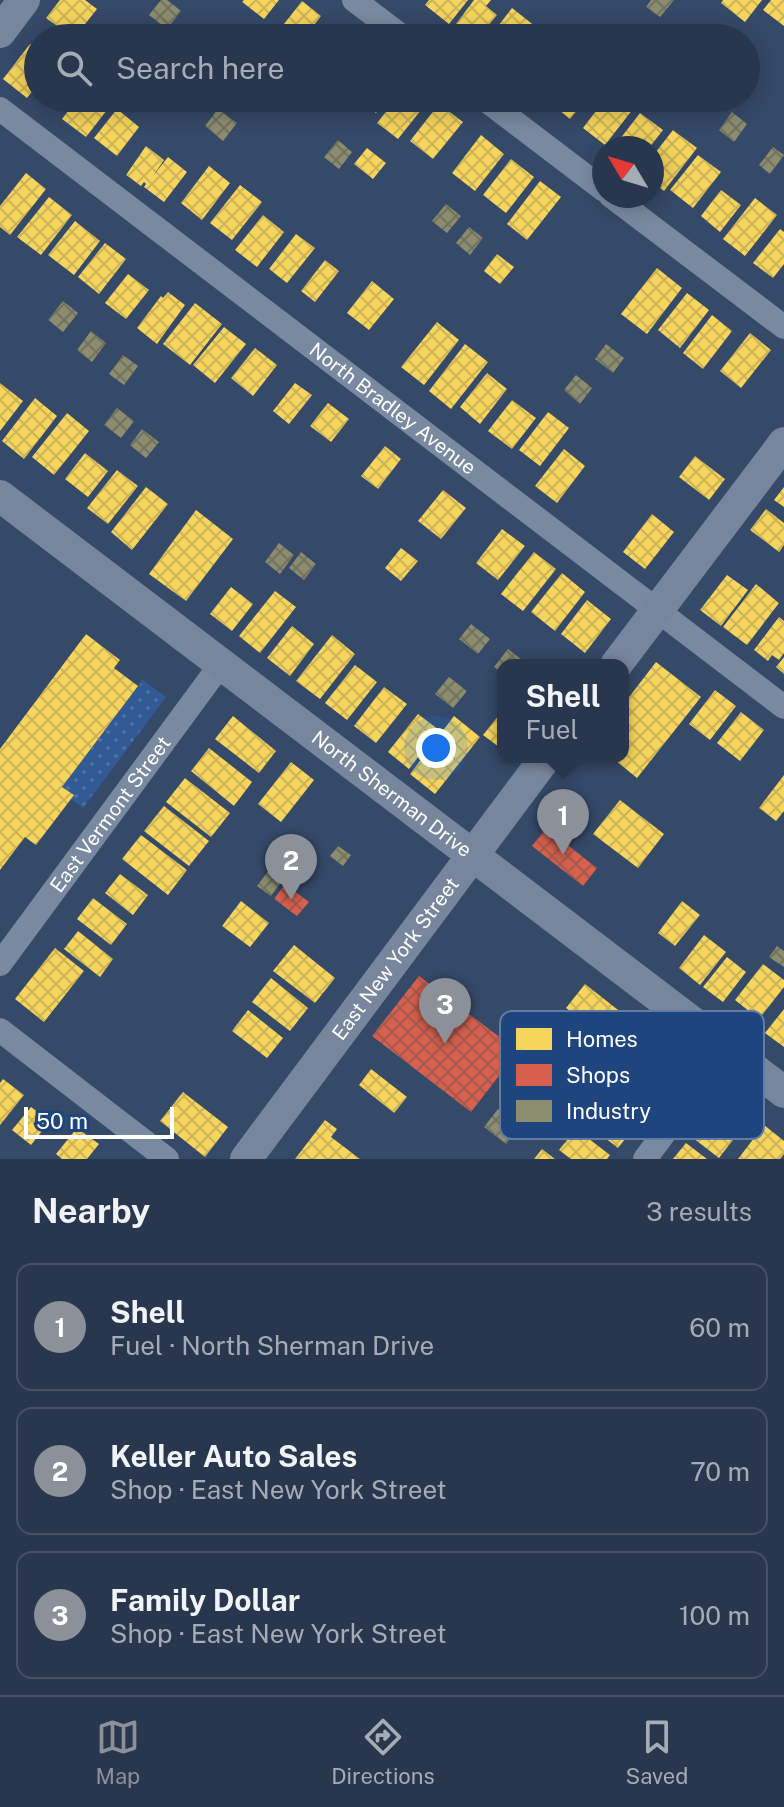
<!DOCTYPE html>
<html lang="en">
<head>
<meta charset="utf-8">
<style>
  :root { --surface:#28374e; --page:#303f55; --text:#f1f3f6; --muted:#a5acb6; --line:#445166; --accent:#8c9099 }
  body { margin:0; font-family:"Public Sans",sans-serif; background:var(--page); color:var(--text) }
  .compass { position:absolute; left:592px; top:136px; width:72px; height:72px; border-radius:50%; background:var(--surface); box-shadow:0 4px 20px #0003; rotate:308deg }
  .scale { position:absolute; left:24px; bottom:20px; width:150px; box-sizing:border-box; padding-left:8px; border:4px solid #fff; border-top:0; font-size:22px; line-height:28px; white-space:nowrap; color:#fff; -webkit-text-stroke:6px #1f457e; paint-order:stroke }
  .you { position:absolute; left:436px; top:748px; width:28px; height:28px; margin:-20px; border:6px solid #fff; border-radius:50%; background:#1a73e8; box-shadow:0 0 0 12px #1a73e833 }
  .badge { display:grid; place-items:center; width:52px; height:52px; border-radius:50%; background:var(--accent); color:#fff; font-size:26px; font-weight:700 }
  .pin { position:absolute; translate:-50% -66px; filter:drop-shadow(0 2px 4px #0008) }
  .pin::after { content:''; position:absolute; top:42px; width:28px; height:24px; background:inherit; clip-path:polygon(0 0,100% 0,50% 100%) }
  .popup { position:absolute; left:497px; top:659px; width:132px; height:104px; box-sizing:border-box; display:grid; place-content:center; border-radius:16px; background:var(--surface); filter:drop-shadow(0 2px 6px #0005); font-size:26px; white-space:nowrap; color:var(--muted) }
  .popup b { font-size:30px; color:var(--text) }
  .popup::after { content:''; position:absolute; left:50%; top:100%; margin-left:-16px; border:16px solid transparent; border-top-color:var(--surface) }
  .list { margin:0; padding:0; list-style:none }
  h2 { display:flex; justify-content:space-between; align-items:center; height:104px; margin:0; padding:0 32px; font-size:34px }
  h2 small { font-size:26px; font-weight:400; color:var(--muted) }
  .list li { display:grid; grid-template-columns:52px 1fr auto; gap:24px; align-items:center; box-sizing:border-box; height:128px; margin:0 16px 16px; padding:0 16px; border:2px solid var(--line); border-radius:16px }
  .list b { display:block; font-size:30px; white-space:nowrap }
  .list p { margin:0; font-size:26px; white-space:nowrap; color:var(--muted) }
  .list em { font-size:26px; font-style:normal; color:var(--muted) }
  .icon { flex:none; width:44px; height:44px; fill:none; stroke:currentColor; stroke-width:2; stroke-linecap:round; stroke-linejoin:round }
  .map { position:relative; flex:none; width:784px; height:1159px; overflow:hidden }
  .search { position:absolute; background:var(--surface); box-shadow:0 4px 20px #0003; left:24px; right:24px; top:24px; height:88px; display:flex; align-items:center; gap:20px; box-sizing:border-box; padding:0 28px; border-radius:44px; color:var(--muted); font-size:30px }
  .sheet { height:536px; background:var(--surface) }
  nav { display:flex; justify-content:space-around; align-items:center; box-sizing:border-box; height:112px; border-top:2px solid var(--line); background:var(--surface); font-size:22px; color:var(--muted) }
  nav a { display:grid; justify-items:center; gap:4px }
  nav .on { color:var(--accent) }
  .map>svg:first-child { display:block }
  .grass { fill:url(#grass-dots) }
  .homes { fill:url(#homes-cross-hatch) }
  .shops { fill:url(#shops-cross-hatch) }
  .industry { fill:url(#industry-cross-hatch) }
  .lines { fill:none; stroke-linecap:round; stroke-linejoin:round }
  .minor { stroke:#79899f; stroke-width:24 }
  .major { stroke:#78869d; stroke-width:32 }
  .labels { text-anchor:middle; stroke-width:8; stroke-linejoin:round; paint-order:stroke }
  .street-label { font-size:20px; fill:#fff; stroke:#1f457e }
  .key { fill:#1f457e; stroke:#627da5; stroke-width:2 }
  .key-label { font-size:22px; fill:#fff }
</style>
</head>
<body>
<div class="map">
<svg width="784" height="1159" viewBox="0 0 784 1159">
  <defs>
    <pattern id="grass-dots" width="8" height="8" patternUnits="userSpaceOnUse" patternTransform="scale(2)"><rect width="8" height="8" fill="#325b95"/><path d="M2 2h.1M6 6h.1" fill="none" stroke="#5174a5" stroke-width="1.8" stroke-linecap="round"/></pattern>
    <pattern id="homes-cross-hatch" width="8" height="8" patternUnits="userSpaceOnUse" patternTransform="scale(2)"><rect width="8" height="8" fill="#f6d55c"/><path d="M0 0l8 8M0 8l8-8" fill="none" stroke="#ccb358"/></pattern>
    <pattern id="shops-cross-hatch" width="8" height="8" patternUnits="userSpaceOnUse" patternTransform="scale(2)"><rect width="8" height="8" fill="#d6604d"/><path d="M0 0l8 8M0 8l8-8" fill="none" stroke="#a6594d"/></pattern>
    <pattern id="industry-cross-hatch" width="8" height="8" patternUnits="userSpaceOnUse" patternTransform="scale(2)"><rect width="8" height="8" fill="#8c8c6e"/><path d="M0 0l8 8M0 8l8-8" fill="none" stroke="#727260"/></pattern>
  </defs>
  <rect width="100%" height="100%" fill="#354968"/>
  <path class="grass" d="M 143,680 L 166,697 L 83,808 L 71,799 L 73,795 L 62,787 Z"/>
  <path class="homes" d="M 60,0 L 85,0 L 97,9 L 74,38 L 46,18 Z
    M 244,0 L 279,0 L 264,19 L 242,2 Z
    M 429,0 L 468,0 L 449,24 L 425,5 Z
    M 474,0 L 491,0 L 486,6 L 497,15 L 478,38 L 465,38 L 453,28 Z
    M 723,0 L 762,0 L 745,22 L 721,3 Z
    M 771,0 L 784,0 L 784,26 L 763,10 Z
    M 302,1 L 321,16 L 304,38 L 273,38 Z
    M 512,8 L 536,27 L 527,38 L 489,38 Z
    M 30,44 L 38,50 L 38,84 L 27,98 L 3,79 Z
    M 78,98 L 110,98 L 114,101 L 86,137 L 62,119 Z
    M 357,98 L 387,98 L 376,113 Z
    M 397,98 L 429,100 L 398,139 L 377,123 Z
    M 557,98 L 587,98 L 570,119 L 552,104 Z
    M 606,98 L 619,98 L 633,109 L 605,145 L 583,128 Z
    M 439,104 L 463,122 L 433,159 L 410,141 Z
    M 117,109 L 139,127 L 117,156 L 94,138 Z
    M 640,113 L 663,130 L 649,148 L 613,148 Z
    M 673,130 L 697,148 L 664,191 L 652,181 L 652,157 Z
    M 481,135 L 504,154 L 475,191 L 452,173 Z
    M 146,146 L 164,160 L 153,176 L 168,157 L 187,172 L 164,202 L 144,187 L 146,184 L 144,182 L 141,186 L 126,175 Z
    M 367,148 L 386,163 L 373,179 L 354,164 Z
    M 698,155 L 721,172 L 693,208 L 670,190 Z
    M 511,159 L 534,177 L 506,213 L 483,195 Z
    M 209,166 L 230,183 L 202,220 L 181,203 Z
    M 26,173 L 46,189 L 10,235 L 0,227 L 0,206 Z
    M 540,181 L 561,197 L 527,240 L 507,224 Z
    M 240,185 L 262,202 L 232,240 L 210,223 Z
    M 721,190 L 741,205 L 720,232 L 701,216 Z
    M 49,197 L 72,215 L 41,255 L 17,237 Z
    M 755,198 L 777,215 L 745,256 L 723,239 Z
    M 263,215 L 284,232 L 257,267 L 235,250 Z
    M 75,221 L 100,241 L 74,275 L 48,255 Z
    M 780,229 L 784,232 L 784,264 L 773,278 L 753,263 Z
    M 296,234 L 315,248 L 287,283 L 269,269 Z
    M 105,243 L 126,259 L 99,294 L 78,277 Z
    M 497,254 L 514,267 L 500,284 L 484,271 Z
    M 325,260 L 339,271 L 315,302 L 301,291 Z
    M 657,268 L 682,288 L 647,334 L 621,314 Z
    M 128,274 L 149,290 L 126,319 L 105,303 Z
    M 372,281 L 394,299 L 369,330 L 347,313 Z
    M 168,292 L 185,305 L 157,344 L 137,328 L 161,296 L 163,298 Z
    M 687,293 L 709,310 L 680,348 L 658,330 Z
    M 195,303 L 222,324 L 190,365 L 163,344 Z
    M 712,315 L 732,331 L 703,369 L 683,353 Z
    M 437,322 L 459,340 L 424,385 L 401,367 Z
    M 224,327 L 246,344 L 215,383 L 193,365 Z
    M 750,333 L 771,350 L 741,388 L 720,371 Z
    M 465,344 L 488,362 L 451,409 L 429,391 Z
    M 255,348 L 277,365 L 253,396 L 231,378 Z
    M 487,373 L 507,389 L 480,424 L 460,407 Z
    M 0,383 L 23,401 L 0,431 Z
    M 295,383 L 312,395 L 289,424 L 273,411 Z
    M 35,398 L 57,416 L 24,459 L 2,441 Z
    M 512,400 L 536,418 L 512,449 L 488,431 Z
    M 328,403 L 349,419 L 331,442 L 310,426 Z
    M 548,412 L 569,428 L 540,466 L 519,450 Z
    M 67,413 L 89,431 L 54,475 L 32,457 Z
    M 385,446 L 401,459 L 378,489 L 361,476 Z
    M 564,449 L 585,466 L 557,503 L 535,486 Z
    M 85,453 L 108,471 L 88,497 L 65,479 Z
    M 695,456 L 725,479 L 709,500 L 679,477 Z
    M 117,470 L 138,486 L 108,524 L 87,508 Z
    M 146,487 L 168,504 L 132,550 L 111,532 Z
    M 784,487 L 784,507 L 774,500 Z
    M 443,490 L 466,508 L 441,539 L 418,521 Z
    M 766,509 L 784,523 L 784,545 L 779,552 L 750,530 Z
    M 196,510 L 233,539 L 186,601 L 149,574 Z
    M 652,514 L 674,532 L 645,569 L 623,552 Z
    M 502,529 L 525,546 L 498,580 L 476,563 Z
    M 401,548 L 418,561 L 401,581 L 385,568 Z
    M 534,552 L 556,569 L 523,611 L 501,594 Z
    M 562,573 L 585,592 L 555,631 L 531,612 Z
    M 727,575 L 748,590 L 721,626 L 700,610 Z
    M 756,584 L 779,603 L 747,645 L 723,627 Z
    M 231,587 L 253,604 L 232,631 L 210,614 Z
    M 275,591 L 296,607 L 260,653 L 239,636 Z
    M 587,600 L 611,619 L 585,653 L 561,634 Z
    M 779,617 L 784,621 L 784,653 L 779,660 L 772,655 L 768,661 L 754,650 Z
    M 292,626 L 314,644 L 290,676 L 267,658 Z
    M 86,634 L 120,660 L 114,668 L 138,686 L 62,787 L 74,795 L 36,845 L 25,837 L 0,870 L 0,749 Z
    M 332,635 L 355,654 L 320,699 L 296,681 Z
    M 784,657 L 784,674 L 776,667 Z
    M 656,662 L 701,697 L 637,778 L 611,757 L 623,757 L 623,705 Z
    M 355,665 L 377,682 L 347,720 L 325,703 Z
    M 384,687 L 407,704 L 376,743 L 354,726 Z
    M 715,690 L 736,706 L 710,740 L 689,724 Z
    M 503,710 L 503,750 L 483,735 Z
    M 741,712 L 764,730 L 740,761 L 717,743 Z
    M 418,714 L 439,730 L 409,769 L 388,752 Z
    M 233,716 L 276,751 L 259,773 L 215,739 Z
    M 454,716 L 480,737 L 435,794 L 410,774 Z
    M 209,748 L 252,782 L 234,806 L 191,771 Z
    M 291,762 L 314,780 L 281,822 L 258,804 Z
    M 784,775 L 784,811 L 776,821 L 759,808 Z
    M 185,778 L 230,813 L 211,837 L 166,802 Z
    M 620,800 L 664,834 L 638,868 L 593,834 Z
    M 164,806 L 209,841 L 189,866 L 144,831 Z
    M 141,835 L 187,870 L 168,895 L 122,859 Z
    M 120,874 L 148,895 L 133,915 L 105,893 Z
    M 93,898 L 127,924 L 111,945 L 77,919 Z
    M 241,901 L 269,923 L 250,947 L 222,926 Z
    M 682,901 L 700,915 L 675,946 L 658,933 Z
    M 78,931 L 113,959 L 100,977 L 64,949 Z
    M 704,935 L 726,952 L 700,985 L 679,968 Z
    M 294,945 L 335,978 L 315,1003 L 273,971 Z
    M 55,948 L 84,971 L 44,1022 L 15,999 Z
    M 727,957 L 746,972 L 723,1002 L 703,987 Z
    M 763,964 L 784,980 L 784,987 L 759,1019 L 735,1000 Z
    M 271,978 L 308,1008 L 290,1031 L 252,1002 Z
    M 585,984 L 636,1024 L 618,1048 L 566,1008 Z
    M 784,1009 L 784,1047 L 765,1033 Z
    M 248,1010 L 283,1038 L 267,1058 L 232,1031 Z
    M 636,1027 L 686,1065 L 668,1088 L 619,1049 Z
    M 371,1069 L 407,1097 L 394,1113 L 359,1085 Z
    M 630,1077 L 657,1098 L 618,1148 L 591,1127 Z
    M 3,1079 L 24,1095 L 0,1125 L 0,1083 Z
    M 183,1092 L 228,1127 L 205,1157 L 160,1121 Z
    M 723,1099 L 749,1119 L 719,1158 L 693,1138 Z
    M 31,1107 L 50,1121 L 31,1145 L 12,1130 Z
    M 325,1120 L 337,1129 L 331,1137 L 360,1159 L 295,1159 Z
    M 764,1125 L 784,1141 L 784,1154 L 780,1159 L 738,1159 Z
    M 77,1128 L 99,1144 L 87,1159 L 62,1159 L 56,1154 Z
    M 576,1129 L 610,1155 L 607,1159 L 571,1159 L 559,1150 Z
    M 686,1143 L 707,1159 L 673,1159 Z
    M 542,1149 L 555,1159 L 534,1159 Z"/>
  <path class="shops" d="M 546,828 L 597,868 L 583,886 L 532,846 Z
    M 285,884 L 309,902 L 297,916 L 274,899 Z
    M 419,976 L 518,1051 L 471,1112 L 372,1036 Z"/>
  <path class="industry" d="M 161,0 L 167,0 L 181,11 L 167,29 L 149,15 Z
    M 651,0 L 674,0 L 660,17 L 646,7 Z
    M 191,26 L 206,38 L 181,38 Z
    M 218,109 L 237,123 L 223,141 L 205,126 Z
    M 732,112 L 747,124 L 734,142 L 719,130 Z
    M 338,140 L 352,152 L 339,169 L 324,157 Z
    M 773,147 L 784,155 L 770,174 L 759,165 Z
    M 446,204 L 461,216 L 447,233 L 432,221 Z
    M 469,227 L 483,238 L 470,255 L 456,243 Z
    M 63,301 L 78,313 L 63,332 L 48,320 Z
    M 91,331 L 106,343 L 92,362 L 77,350 Z
    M 606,344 L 624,358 L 613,373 L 595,359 Z
    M 123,355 L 138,366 L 124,385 L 109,374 Z
    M 576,375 L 592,388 L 580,404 L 564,390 Z
    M 117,408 L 134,421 L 121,438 L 104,425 Z
    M 142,429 L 159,442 L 146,458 L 130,445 Z
    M 279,543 L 294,555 L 280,574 L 265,562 Z
    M 301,552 L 316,564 L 304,580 L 289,568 Z
    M 471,624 L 490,639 L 478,654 L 459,639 Z
    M 508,649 L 526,663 L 524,665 L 503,665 L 503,673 L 494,667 Z
    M 449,677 L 467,691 L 453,708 L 435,694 Z
    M 338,846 L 351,855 L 343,866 L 330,856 Z
    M 269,870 L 282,881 L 271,896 L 257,886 Z
    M 777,946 L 784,951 L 784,967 L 769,957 Z
    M 528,1092 L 542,1104 L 531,1117 L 517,1106 Z
    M 498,1109 L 520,1126 L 506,1144 L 484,1127 Z"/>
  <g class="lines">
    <g class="minor">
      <path d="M 354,0 L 404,38"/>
      <path d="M 483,98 L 604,190"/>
      <path id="s1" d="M 0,109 L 784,707"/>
      <path d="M 611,196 L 784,327"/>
      <path id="s2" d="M 0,964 L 221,664"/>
      <path d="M 0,1030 L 167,1159"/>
      <path d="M 645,1159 L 727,1049"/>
    </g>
    <g class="major">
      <path d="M 0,32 L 24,0"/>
      <path id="s3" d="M 0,496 L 784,1092"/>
      <path d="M 616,665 L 784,443"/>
      <path id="s4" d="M 246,1159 L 546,757"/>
    </g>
  </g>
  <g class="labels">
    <g class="street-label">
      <text dy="7" stroke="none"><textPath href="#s1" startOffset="494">North Bradley Avenue</textPath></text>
      <text dy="7" stroke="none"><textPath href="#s3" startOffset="492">North Sherman Drive</textPath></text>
      <text dy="7" stroke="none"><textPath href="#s2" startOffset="186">East Vermont Street</textPath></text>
      <text dy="7" stroke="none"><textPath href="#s4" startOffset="250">East New York Street</textPath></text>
    </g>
  </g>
  <rect x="500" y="1011" width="264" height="128" rx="12" class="key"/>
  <rect x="516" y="1028" width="36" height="22" fill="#f6d55c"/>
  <rect x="516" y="1064" width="36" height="22" fill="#d6604d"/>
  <rect x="516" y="1100" width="36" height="22" fill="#8c8c6e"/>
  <g class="key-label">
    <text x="566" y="1047">Homes</text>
    <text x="566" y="1083">Shops</text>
    <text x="566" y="1119">Industry</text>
  </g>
</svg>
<svg class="compass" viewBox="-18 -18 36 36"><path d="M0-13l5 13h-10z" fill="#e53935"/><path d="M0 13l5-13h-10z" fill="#a5acb6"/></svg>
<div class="scale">50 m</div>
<div class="you"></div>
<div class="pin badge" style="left:563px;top:855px">1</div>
<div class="popup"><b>Shell</b>Fuel</div>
<div class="pin badge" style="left:291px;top:900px">2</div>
<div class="pin badge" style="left:445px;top:1044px">3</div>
<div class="search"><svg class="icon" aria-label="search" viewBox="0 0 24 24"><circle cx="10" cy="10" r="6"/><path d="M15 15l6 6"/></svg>Search here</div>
</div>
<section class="sheet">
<h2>Nearby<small>3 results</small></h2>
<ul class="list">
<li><span class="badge">1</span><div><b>Shell</b><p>Fuel · North Sherman Drive</p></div><em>60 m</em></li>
<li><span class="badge">2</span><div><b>Keller Auto Sales</b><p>Shop · East New York Street</p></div><em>70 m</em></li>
<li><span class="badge">3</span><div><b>Family Dollar</b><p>Shop · East New York Street</p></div><em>100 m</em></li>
</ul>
</section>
<nav>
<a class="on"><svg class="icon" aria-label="map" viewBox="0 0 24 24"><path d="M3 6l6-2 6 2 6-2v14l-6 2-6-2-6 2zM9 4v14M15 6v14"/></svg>Map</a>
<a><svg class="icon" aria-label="directions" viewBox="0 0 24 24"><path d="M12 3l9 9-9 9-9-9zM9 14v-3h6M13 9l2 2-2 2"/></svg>Directions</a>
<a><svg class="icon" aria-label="saved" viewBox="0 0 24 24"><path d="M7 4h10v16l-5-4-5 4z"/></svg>Saved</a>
</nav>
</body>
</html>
